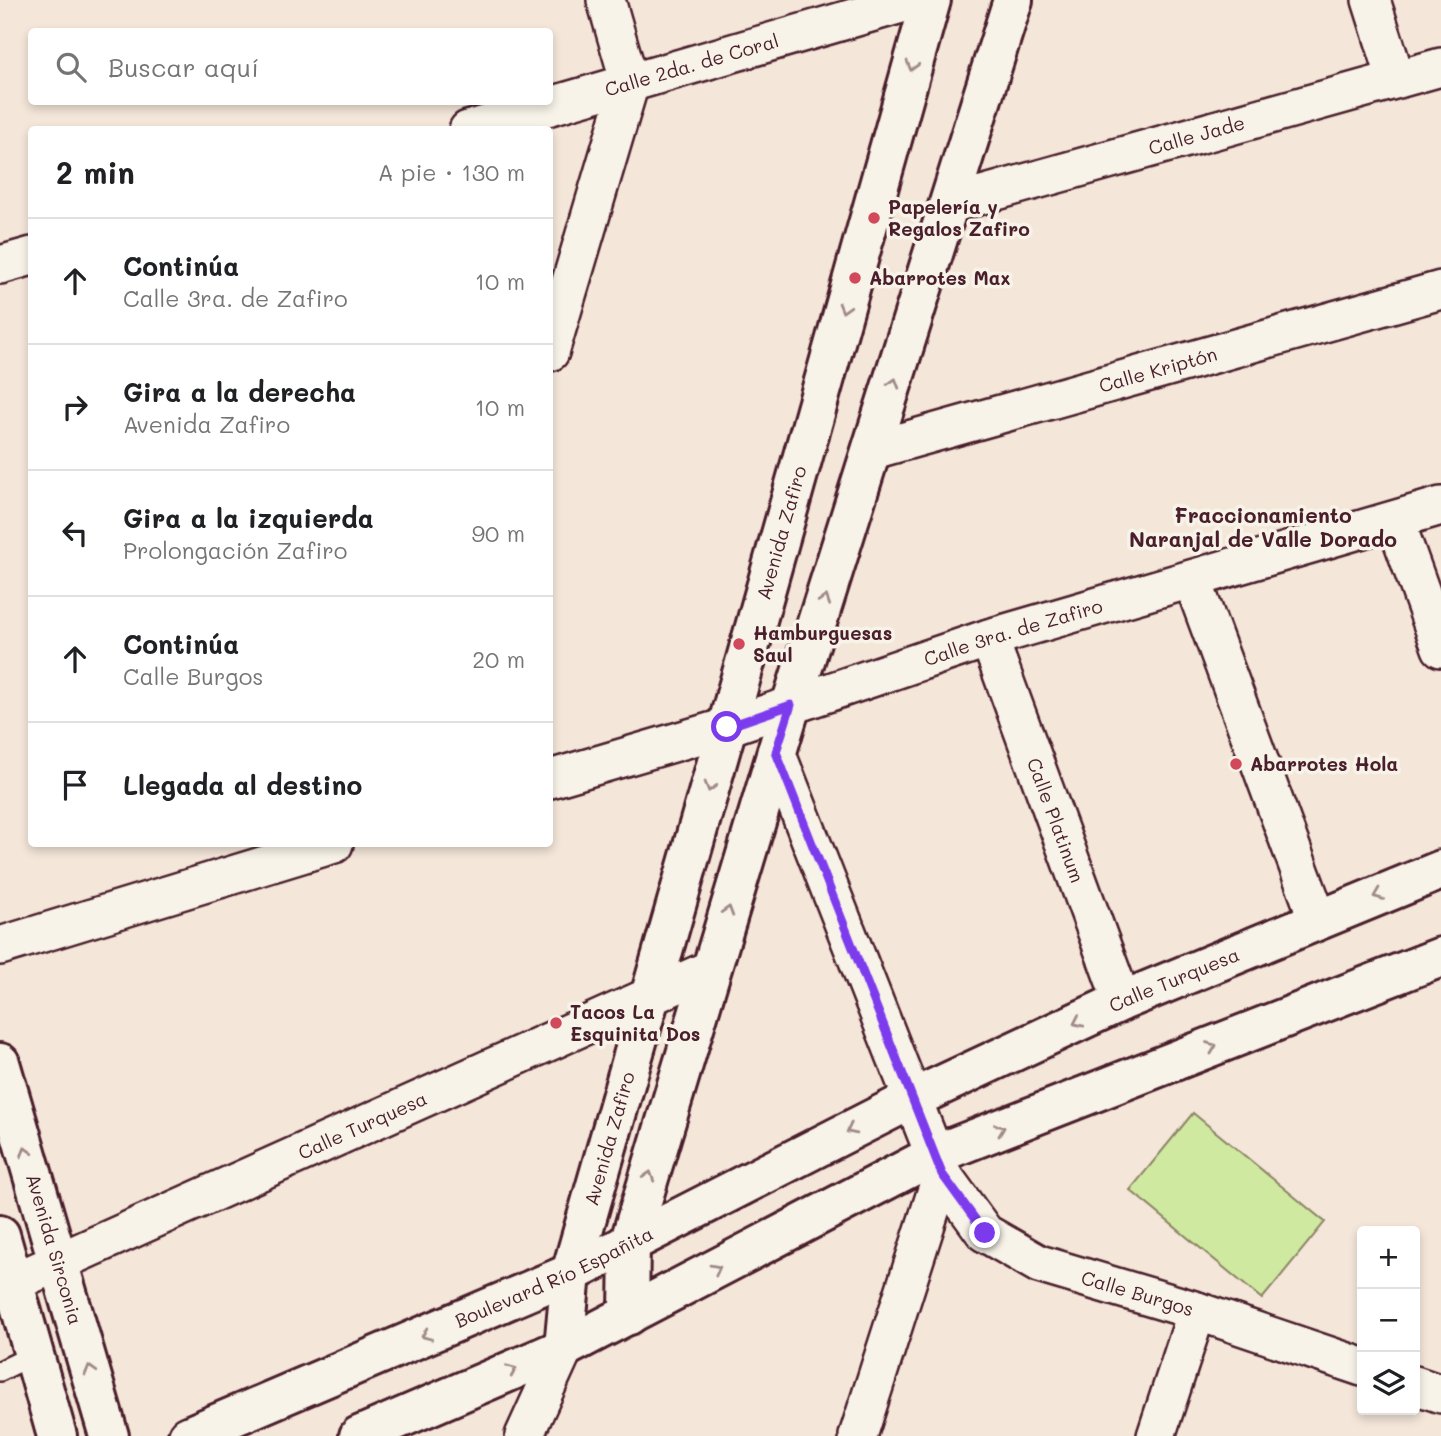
<!DOCTYPE html>
<html lang="es">
<head>
<meta charset="utf-8">
<style>
  :root { --surface:#fff; --page:#f6f6f6; --text:#202124; --muted:#757577; --line:#e0e0e0 }
  body { margin:0; font-family:Mali,sans-serif; background:var(--page); color:var(--text) }
  .controls { position:absolute; right:21px; bottom:21px; display:grid; overflow:hidden; border-radius:7px; box-shadow:0 4px 10px #0003 }
  .controls button { width:63px; height:63px; display:grid; place-items:center; padding:0; border:0; border-bottom:2px solid var(--line); background:var(--surface); color:var(--text); font:35px sans-serif }
  .stop { position:absolute; width:21px; height:21px; margin:-16px; border:5px solid #7c3aed; border-radius:50%; background:#fff }
  .stop.end { background:#7c3aed; border-color:#fff; box-shadow:0 2px 7px #0008 }
  .list { margin:0; padding:0; list-style:none }
  h2 { display:flex; justify-content:space-between; align-items:center; height:91px; margin:0; padding:0 28px; font-size:30px }
  h2 small { font-size:23px; font-weight:400; color:var(--muted) }
  .list li { display:grid; grid-template-columns:46px 1fr auto; gap:21px; align-items:center; box-sizing:border-box; height:126px; padding:0 28px; border-top:2px solid var(--line) }
  .list b { display:block; font-size:26px; white-space:nowrap }
  .list p { margin:0; font-size:23px; white-space:nowrap; color:var(--muted) }
  .list em { font-size:23px; font-style:normal; color:var(--muted) }
  .icon { flex:none; width:38px; height:38px; fill:none; stroke:currentColor; stroke-width:2; stroke-linecap:round; stroke-linejoin:round }
  .map { position:relative; flex:none; width:1441px; height:1436px; overflow:hidden }
  .search { position:absolute; background:var(--surface); box-shadow:0 4px 10px #0003; left:28px; top:28px; width:525px; height:77px; display:flex; align-items:center; gap:18px; box-sizing:border-box; padding:0 24px; border-radius:7px; color:var(--muted); font-size:26px }
  .panel { position:absolute; background:var(--surface); box-shadow:0 4px 10px #0003; left:28px; top:126px; width:525px; height:721px; border-radius:7px }
  .map>svg:first-child { display:block }
  .green { fill:#cfeaa0; stroke:#8c8466; stroke-width:2 }
  .lines { fill:none; stroke-linecap:round; stroke-linejoin:round }
  .service-casing { stroke:#4a1f2b; stroke-width:24 }
  .minor-casing { stroke:#4a1f2b; stroke-width:42 }
  .tertiary-casing { stroke:#4a1f2b; stroke-width:44 }
  .secondary-casing { stroke:#4a1f2b; stroke-width:44 }
  .service { stroke:#f7f3e8; stroke-width:19 }
  .minor { stroke:#f7f3e8; stroke-width:37 }
  .tertiary { stroke:#f7f3e8; stroke-width:38 }
  .secondary { stroke:#f7f3e8; stroke-width:38 }
  .oneway { stroke:#a0898a }
  .route { stroke:#7c3aed; stroke-width:9 }
  .poi-dot { fill:#d1495b; stroke:#f7f3e8; stroke-width:2.5 }
  .labels { text-anchor:middle; stroke-width:7; stroke-linejoin:round; paint-order:stroke }
  .street-label { font-size:19px; fill:#4a1f2b; stroke:#f7f3e8 }
  .poi-label { font-size:19px; font-weight:bold; fill:#4a1f2b; stroke:#f7f3e8; text-anchor:start }
  .neighbourhood-label { font-size:21px; font-weight:bold; fill:#4a1f2b; stroke:#f7f3e8 }
</style>
</head>
<body>
<div class="map">
<svg width="1441" height="1436" viewBox="0 0 1441 1436">
  <rect width="100%" height="100%" fill="#f4e6d9"/>
  <filter id="ink" filterUnits="userSpaceOnUse"><feTurbulence type="fractalNoise" baseFrequency=".0143" numOctaves="2"/><feDisplacementMap in="SourceGraphic" scale="14" xChannelSelector="R" yChannelSelector="G"/><feConvolveMatrix kernelMatrix="1 2 1 2 8 2 1 2 1" color-interpolation-filters="sRGB"/></filter>
  <g filter="url(#ink)">
    <path class="green" d="M 1193,1113 L 1325,1222 L 1262,1299 L 1130,1190 Z"/>
    <g class="lines">
      <g class="service-casing">
        <path id="service" d="M 0,1371 L 35,1354"/>
      </g>
      <g class="minor-casing">
        <g id="minor">
          <path d="M 1371,0 L 1396,79"/>
          <path id="s1" d="M 468,130 L 915,0"/>
          <path id="s2" d="M 950,204 L 1441,67"/>
          <path d="M 0,265 L 32,256"/>
          <path d="M 550,352 L 630,83 L 606,0"/>
          <path id="s3" d="M 873,450 L 1441,290"/>
          <path d="M 1395,520 L 1441,648"/>
          <path d="M 1192,579 L 1318,920"/>
          <path id="s4" d="M 989,638 L 1122,1001"/>
          <path d="M 776,752 L 942,1174 L 858,1436"/>
          <path id="s5" d="M 550,779 L 727,727 L 989,638 L 1441,506"/>
          <path d="M 0,946 L 334,844"/>
          <path id="s6" d="M 942,1174 L 985,1233 L 1039,1264 L 1197,1311 L 1362,1367"/>
          <path id="s7" d="M 14,1282 L 711,969"/>
          <path d="M 1415,1385 L 1441,1394"/>
          <path d="M 524,1436 L 564,1348"/>
          <path d="M 1156,1436 L 1197,1311"/>
        </g>
      </g>
      <g class="tertiary-casing">
        <g id="tertiary">
          <path id="s8" d="M 0,1063 L 109,1436"/>
          <path d="M 0,1235 L 57,1436"/>
          <path d="M 629,1315 L 630,1241 L 791,705 L 1013,0"/>
          <path id="s9" d="M 564,1348 L 571,1273 L 727,727 L 931,0"/>
        </g>
      </g>
      <g class="secondary-casing">
        <g id="secondary">
          <path id="s10" d="M 188,1436 L 571,1273 L 912,1099 L 1122,1001 L 1441,870"/>
          <path d="M 359,1436 L 564,1348 L 936,1154 L 1441,957"/>
        </g>
      </g>
      <use href="#service" class="service"/>
      <use href="#minor" class="minor"/>
      <use href="#tertiary" class="tertiary"/>
      <use href="#secondary" class="secondary"/>
    </g>
    <defs><path id="oneway-chevron" d="M-2-3.5L2.5 0L-2 3.5" fill="none" stroke-width="1.6" stroke-linecap="round" stroke-linejoin="round" transform="scale(1.75)"/></defs>
    <g class="oneway">
      <use href="#oneway-chevron" transform="translate(912 66) rotate(106)"/>
      <use href="#oneway-chevron" transform="translate(844 308) rotate(106)"/>
      <use href="#oneway-chevron" transform="translate(894 383) rotate(-73)"/>
      <use href="#oneway-chevron" transform="translate(825 600) rotate(-72)"/>
      <use href="#oneway-chevron" transform="translate(710 787) rotate(106)"/>
      <use href="#oneway-chevron" transform="translate(1378 895) rotate(158)"/>
      <use href="#oneway-chevron" transform="translate(728 911) rotate(-73)"/>
      <use href="#oneway-chevron" transform="translate(1078 1022) rotate(155)"/>
      <use href="#oneway-chevron" transform="translate(1212 1047) rotate(-21)"/>
      <use href="#oneway-chevron" transform="translate(1000 1129) rotate(-21)"/>
      <use href="#oneway-chevron" transform="translate(851 1130) rotate(153)"/>
      <use href="#oneway-chevron" transform="translate(26 1152) rotate(-106)"/>
      <use href="#oneway-chevron" transform="translate(649 1176) rotate(-73)"/>
      <use href="#oneway-chevron" transform="translate(716 1269) rotate(-28)"/>
      <use href="#oneway-chevron" transform="translate(426 1335) rotate(157)"/>
      <use href="#oneway-chevron" transform="translate(90 1370) rotate(-106)"/>
      <use href="#oneway-chevron" transform="translate(512 1370) rotate(-23)"/>
    </g>
  </g>
  <g class="lines" filter="url(#ink)">
    <path class="route" d="M 727,727 L 791,705 L 776,752 L 942,1174 L 985,1233"/>
  </g>
  <g class="poi-dot">
    <circle cx="874" cy="218" r="7"/>
    <circle cx="855" cy="278" r="7"/>
    <circle cx="739" cy="644" r="7"/>
    <circle cx="1236" cy="764" r="7"/>
    <circle cx="556" cy="1023" r="7"/>
  </g>
  <g class="labels">
    <g class="street-label">
      <text dy="7" stroke="none"><textPath href="#s1" startOffset="233">Calle 2da. de Coral</textPath></text>
      <text dy="7" stroke="none"><textPath href="#s2" startOffset="256">Calle Jade</textPath></text>
      <text dy="7" stroke="none"><textPath href="#s3" startOffset="296">Calle Kriptón</textPath></text>
      <text dy="7" stroke="none"><textPath href="#s9" startOffset="845">Avenida Zafiro</textPath></text>
      <text dy="7" stroke="none"><textPath href="#s5" startOffset="486">Calle 3ra. de Zafiro</textPath></text>
      <text dy="7" stroke="none"><textPath href="#s4" startOffset="194">Calle Platinum</textPath></text>
      <text dy="7" stroke="none"><textPath href="#s10" startOffset="1087">Calle Turquesa</textPath></text>
      <text dy="7" stroke="none"><textPath href="#s7" startOffset="382">Calle Turquesa</textPath></text>
      <text dy="7" stroke="none"><textPath href="#s9" startOffset="215">Avenida Zafiro</textPath></text>
      <text dy="7" stroke="none"><textPath href="#s8" startOffset="194">Avenida Sirconia</textPath></text>
      <text dy="7" stroke="none"><textPath href="#s10" startOffset="399">Boulevard Río Españita</textPath></text>
      <text dy="7" stroke="none"><textPath href="#s6" startOffset="238">Calle Burgos</textPath></text>
    </g>
    <g class="poi-label">
      <text x="888" y="214">Papelería y<tspan x="888" dy="22">Regalos Zafiro</tspan></text>
      <text x="869" y="285">Abarrotes Max</text>
      <text x="753" y="640">Hamburguesas<tspan x="753" dy="22">Saul</tspan></text>
      <text x="1250" y="771">Abarrotes Hola</text>
      <text x="570" y="1019">Tacos La<tspan x="570" dy="22">Esquinita Dos</tspan></text>
    </g>
    <g class="neighbourhood-label">
      <text x="1263" y="523">Fraccionamiento<tspan x="1263" dy="24">Naranjal de Valle Dorado</tspan></text>
    </g>
  </g>
</svg>
<div class="controls">
<button>+</button>
<button>−</button>
<button><svg class="icon" aria-label="layers" viewBox="0 0 24 24"><path d="M12 4l9 5-9 5-9-5zM3 14l9 5 9-5"/></svg></button>
</div>
<div class="stop" style="left:727px;top:727px"></div>
<div class="stop end" style="left:985px;top:1233px"></div>
<div class="search"><svg class="icon" aria-label="search" viewBox="0 0 24 24"><circle cx="10" cy="10" r="6"/><path d="M15 15l6 6"/></svg>Buscar aquí</div>
<section class="panel">
<h2>2 min<small>A pie · 130 m</small></h2>
<ul class="list">
<li><svg class="icon" aria-label="ahead" viewBox="0 0 24 24"><path d="M12 20V5M6 11l6-6 6 6"/></svg><div><b>Continúa</b><p>Calle 3ra. de Zafiro</p></div><em>10 m</em></li>
<li><svg class="icon" aria-label="right" viewBox="0 0 24 24"><path d="M7 20v-9h11M14 6l5 5-5 5"/></svg><div><b>Gira a la derecha</b><p>Avenida Zafiro</p></div><em>10 m</em></li>
<li><svg class="icon" aria-label="left" viewBox="0 0 24 24"><path d="M17 20v-9H6M10 6l-5 5 5 5"/></svg><div><b>Gira a la izquierda</b><p>Prolongación Zafiro</p></div><em>90 m</em></li>
<li><svg class="icon" aria-label="ahead" viewBox="0 0 24 24"><path d="M12 20V5M6 11l6-6 6 6"/></svg><div><b>Continúa</b><p>Calle Burgos</p></div><em>20 m</em></li>
<li><svg class="icon" aria-label="arrive" viewBox="0 0 24 24"><path d="M6 21V4h12l-3 4 3 4H6"/></svg><div><b>Llegada al destino</b></div></li>
</ul>
</section>
</div>
</body>
</html>
